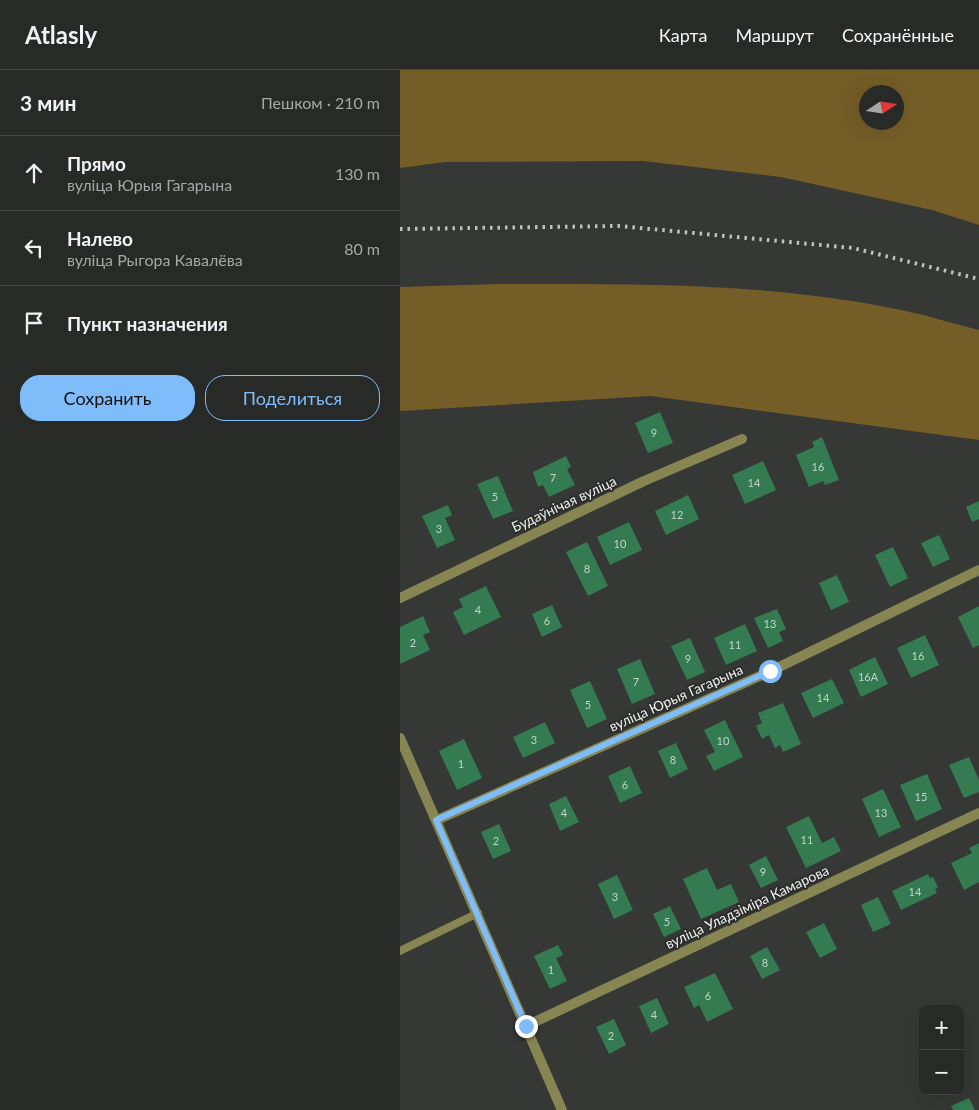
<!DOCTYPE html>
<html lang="ru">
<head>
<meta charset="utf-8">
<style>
  :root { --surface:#282a28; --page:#303230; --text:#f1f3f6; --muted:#a5a7a8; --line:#444645; --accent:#7fbdfa }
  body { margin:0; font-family:Lato,sans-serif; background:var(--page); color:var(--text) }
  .controls { position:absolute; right:15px; bottom:15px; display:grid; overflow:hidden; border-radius:10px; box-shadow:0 5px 20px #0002 }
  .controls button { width:45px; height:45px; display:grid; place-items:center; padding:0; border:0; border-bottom:1px solid var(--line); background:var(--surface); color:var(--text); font:25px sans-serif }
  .compass { position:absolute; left:459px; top:15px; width:45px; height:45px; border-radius:50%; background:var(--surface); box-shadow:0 5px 20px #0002; rotate:78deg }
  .stop { position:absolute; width:15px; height:15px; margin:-11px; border:4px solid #7fbdfa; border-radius:50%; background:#fff }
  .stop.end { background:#7fbdfa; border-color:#fff; box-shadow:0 1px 5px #0008 }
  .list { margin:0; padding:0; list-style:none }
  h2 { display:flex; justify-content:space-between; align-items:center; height:65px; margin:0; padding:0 20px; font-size:21px }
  h2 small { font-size:16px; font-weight:400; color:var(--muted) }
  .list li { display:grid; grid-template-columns:32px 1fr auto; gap:15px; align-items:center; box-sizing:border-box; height:75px; padding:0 20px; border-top:1px solid var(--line) }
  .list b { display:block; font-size:19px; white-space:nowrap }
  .list p { margin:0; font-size:16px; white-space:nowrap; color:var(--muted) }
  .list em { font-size:16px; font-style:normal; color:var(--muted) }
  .actions { display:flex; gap:10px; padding:15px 20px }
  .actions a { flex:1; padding:11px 0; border:1px solid var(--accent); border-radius:20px; text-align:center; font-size:18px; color:var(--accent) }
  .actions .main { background:var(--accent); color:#111 }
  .icon { flex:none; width:28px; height:28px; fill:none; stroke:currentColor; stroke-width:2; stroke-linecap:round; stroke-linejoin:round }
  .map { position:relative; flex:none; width:579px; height:1040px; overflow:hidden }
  header { display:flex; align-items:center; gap:30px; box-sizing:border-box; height:70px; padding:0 25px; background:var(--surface); border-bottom:1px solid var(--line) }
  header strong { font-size:24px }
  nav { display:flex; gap:28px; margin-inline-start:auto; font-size:18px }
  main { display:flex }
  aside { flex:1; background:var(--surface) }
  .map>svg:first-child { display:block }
  .green { fill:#755d27; fill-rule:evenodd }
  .building { fill:#347b51 }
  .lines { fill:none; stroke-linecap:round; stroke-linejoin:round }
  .service { stroke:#878653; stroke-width:8 }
  .minor { stroke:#878653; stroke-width:10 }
  .rail { stroke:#c1c2c0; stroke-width:4; stroke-dasharray:2.5 5; stroke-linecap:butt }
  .route { stroke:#7fbdfa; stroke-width:6 }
  .labels { text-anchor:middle; stroke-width:4; stroke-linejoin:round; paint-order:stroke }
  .number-label { font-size:11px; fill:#c1d4c8 }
  .street-label { font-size:14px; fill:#f0f1ef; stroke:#2c2e2b }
</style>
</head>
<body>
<header>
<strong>Atlasly</strong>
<nav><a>Карта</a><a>Маршрут</a><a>Сохранённые</a></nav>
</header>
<main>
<aside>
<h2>3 мин<small>Пешком · 210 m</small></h2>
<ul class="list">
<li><svg class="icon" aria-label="ahead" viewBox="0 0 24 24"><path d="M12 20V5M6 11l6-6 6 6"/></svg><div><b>Прямо</b><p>вуліца Юрыя Гагарына</p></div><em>130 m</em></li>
<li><svg class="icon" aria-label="left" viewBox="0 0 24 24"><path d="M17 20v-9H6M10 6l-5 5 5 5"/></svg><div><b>Налево</b><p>вуліца Рыгора Кавалёва</p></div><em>80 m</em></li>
<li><svg class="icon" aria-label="arrive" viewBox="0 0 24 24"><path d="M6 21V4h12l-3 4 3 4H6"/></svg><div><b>Пункт назначения</b></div></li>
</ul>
<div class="actions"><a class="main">Сохранить</a><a>Поделиться</a></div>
</aside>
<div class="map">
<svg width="579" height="1040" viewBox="0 0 579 1040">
  <rect width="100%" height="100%" fill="#363835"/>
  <path class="green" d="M 0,0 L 579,0 L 579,155 L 532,140 L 381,107 L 243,91 L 45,92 L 0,98 ZM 467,22 L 497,22 L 497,52 L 467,52 Z
    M 98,214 C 233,214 372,212 506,241 C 530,246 555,254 579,260 L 579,370 L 251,326 L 0,341 L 0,217 Z"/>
  <path class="building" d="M 260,342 L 273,373 L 248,383 L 235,353 Z
    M 422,367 L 439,410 L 425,415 L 423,411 L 409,417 L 396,385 L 414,377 L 412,372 Z
    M 166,386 L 171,397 L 167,399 L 175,415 L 149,427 L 143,415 L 138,417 L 133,402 Z
    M 363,391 L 376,420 L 345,434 L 332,405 Z
    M 98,406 L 113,441 L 93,449 L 77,414 Z
    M 288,425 L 299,449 L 266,465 L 255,441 Z
    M 579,431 L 579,449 L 572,452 L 566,437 Z
    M 48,435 L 52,445 L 45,448 L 55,470 L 37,478 L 22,446 Z
    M 229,452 L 242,480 L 210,495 L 197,467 Z
    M 539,465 L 550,489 L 533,497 L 521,473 Z
    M 187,472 L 208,516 L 188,526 L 166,482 Z
    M 493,477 L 508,508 L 490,517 L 475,485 Z
    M 437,505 L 449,532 L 431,540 L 419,513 Z
    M 86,516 L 101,547 L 64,565 L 53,542 L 63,537 L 59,529 Z
    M 152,535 L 162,557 L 142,567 L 132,544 Z
    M 579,536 L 579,575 L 573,578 L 558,547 Z
    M 377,539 L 386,559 L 379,562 L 383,571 L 368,578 L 354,548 Z
    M 23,546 L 30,562 L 23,565 L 30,580 L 0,594 L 0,557 Z
    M 345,554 L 357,581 L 326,595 L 314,568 Z
    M 525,565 L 539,595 L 511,608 L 497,578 Z
    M 290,568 L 305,602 L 287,610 L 271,576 Z
    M 475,587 L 488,614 L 461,627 L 449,600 Z
    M 240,589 L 255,624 L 232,634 L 217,599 Z
    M 432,609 L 444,633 L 413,648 L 401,623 Z
    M 190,611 L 207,649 L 187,658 L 170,620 Z
    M 383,633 L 401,674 L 383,682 L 380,675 L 375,678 L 369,665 L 362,669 L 356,656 L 362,653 L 358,643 Z
    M 325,650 L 343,687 L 314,701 L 306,686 L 315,682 L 304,660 Z
    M 145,652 L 155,673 L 123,688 L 113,667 Z
    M 64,669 L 82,708 L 57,720 L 39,681 Z
    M 276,673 L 288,699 L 270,708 L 258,681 Z
    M 569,687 L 579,710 L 579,722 L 564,728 L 549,695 Z
    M 230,696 L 242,723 L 220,733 L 208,706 Z
    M 527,704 L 542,739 L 516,751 L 500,715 Z
    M 483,719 L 501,757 L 479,767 L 462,729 Z
    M 166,726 L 179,752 L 160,761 L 149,734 Z
    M 409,746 L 422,773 L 434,767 L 441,781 L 406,798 L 386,757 Z
    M 99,754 L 111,781 L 93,789 L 81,762 Z
    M 579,773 L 579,812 L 564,820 L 551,793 L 572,783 L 569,778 Z
    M 366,786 L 378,810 L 361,818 L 349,795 Z
    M 307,798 L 317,820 L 331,814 L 339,832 L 301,849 L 283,809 Z
    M 528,804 L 530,808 L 533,807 L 538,817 L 535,819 L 537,823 L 501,840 L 492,821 Z
    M 217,805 L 233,840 L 214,849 L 198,814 Z
    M 478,827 L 491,854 L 473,862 L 461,835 Z
    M 270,836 L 281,859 L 264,867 L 253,844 Z
    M 424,853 L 437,879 L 420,888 L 406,862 Z
    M 158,875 L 163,885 L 156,888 L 167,911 L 150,919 L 134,886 Z
    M 367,877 L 380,900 L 362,909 L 350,886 Z
    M 315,903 L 333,939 L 307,952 L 299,935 L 294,938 L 284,917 Z
    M 257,928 L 269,954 L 251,963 L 239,936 Z
    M 214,949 L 226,975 L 209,984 L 196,957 Z
    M 569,1028 L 575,1040 L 553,1040 L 551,1036 Z"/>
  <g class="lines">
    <path class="service" d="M 0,881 L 78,843"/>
    <path class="minor" d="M 0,528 L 244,411 L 342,369
      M 0,668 L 162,1040
      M 37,750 L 371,601 L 579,500
      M 126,956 L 579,743"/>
    <path class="rail" d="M 0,159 L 219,156 L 453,178 L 579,209"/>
  </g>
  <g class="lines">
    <path class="route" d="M 126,956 L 36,750 L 370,601"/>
  </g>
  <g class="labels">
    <g class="number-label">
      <text x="254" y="367">9</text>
      <text x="418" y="401">16</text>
      <text x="153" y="412">7</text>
      <text x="354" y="417">14</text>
      <text x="95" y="431">5</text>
      <text x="277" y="449">12</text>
      <text x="39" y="463">3</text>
      <text x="220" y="478">10</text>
      <text x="187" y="503">8</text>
      <text x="78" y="544">4</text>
      <text x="147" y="555">6</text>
      <text x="370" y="558">13</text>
      <text x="13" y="577">2</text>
      <text x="335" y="579">11</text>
      <text x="518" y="590">16</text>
      <text x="288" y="593">9</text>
      <text x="468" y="611">16А</text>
      <text x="236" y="616">7</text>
      <text x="423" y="632">14</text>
      <text x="188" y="639">5</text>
      <text x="134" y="674">3</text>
      <text x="323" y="675">10</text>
      <text x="273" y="694">8</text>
      <text x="61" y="698">1</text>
      <text x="225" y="719">6</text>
      <text x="521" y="731">15</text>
      <text x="164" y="747">4</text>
      <text x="481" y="747">13</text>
      <text x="407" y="774">11</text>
      <text x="96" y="775">2</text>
      <text x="363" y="806">9</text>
      <text x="515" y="826">14</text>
      <text x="215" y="831">3</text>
      <text x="267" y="856">5</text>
      <text x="365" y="897">8</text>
      <text x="151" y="904">1</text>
      <text x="308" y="930">6</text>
      <text x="254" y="949">4</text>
      <text x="211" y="970">2</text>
    </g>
    <g class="street-label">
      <text transform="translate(164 434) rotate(-25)" y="5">Будаўнічая вуліца</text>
      <text transform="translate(276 628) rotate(-24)" y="5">вуліца Юрыя Гагарына</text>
      <text transform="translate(347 837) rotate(-25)" y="5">вуліца Уладзіміра Камарова</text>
    </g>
  </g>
</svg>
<div class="controls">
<button>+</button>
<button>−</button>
</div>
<svg class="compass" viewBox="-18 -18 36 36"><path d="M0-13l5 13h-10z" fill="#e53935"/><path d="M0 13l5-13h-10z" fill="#a5a7a8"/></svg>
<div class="stop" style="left:370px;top:601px"></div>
<div class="stop end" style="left:126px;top:956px"></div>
</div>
</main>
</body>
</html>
